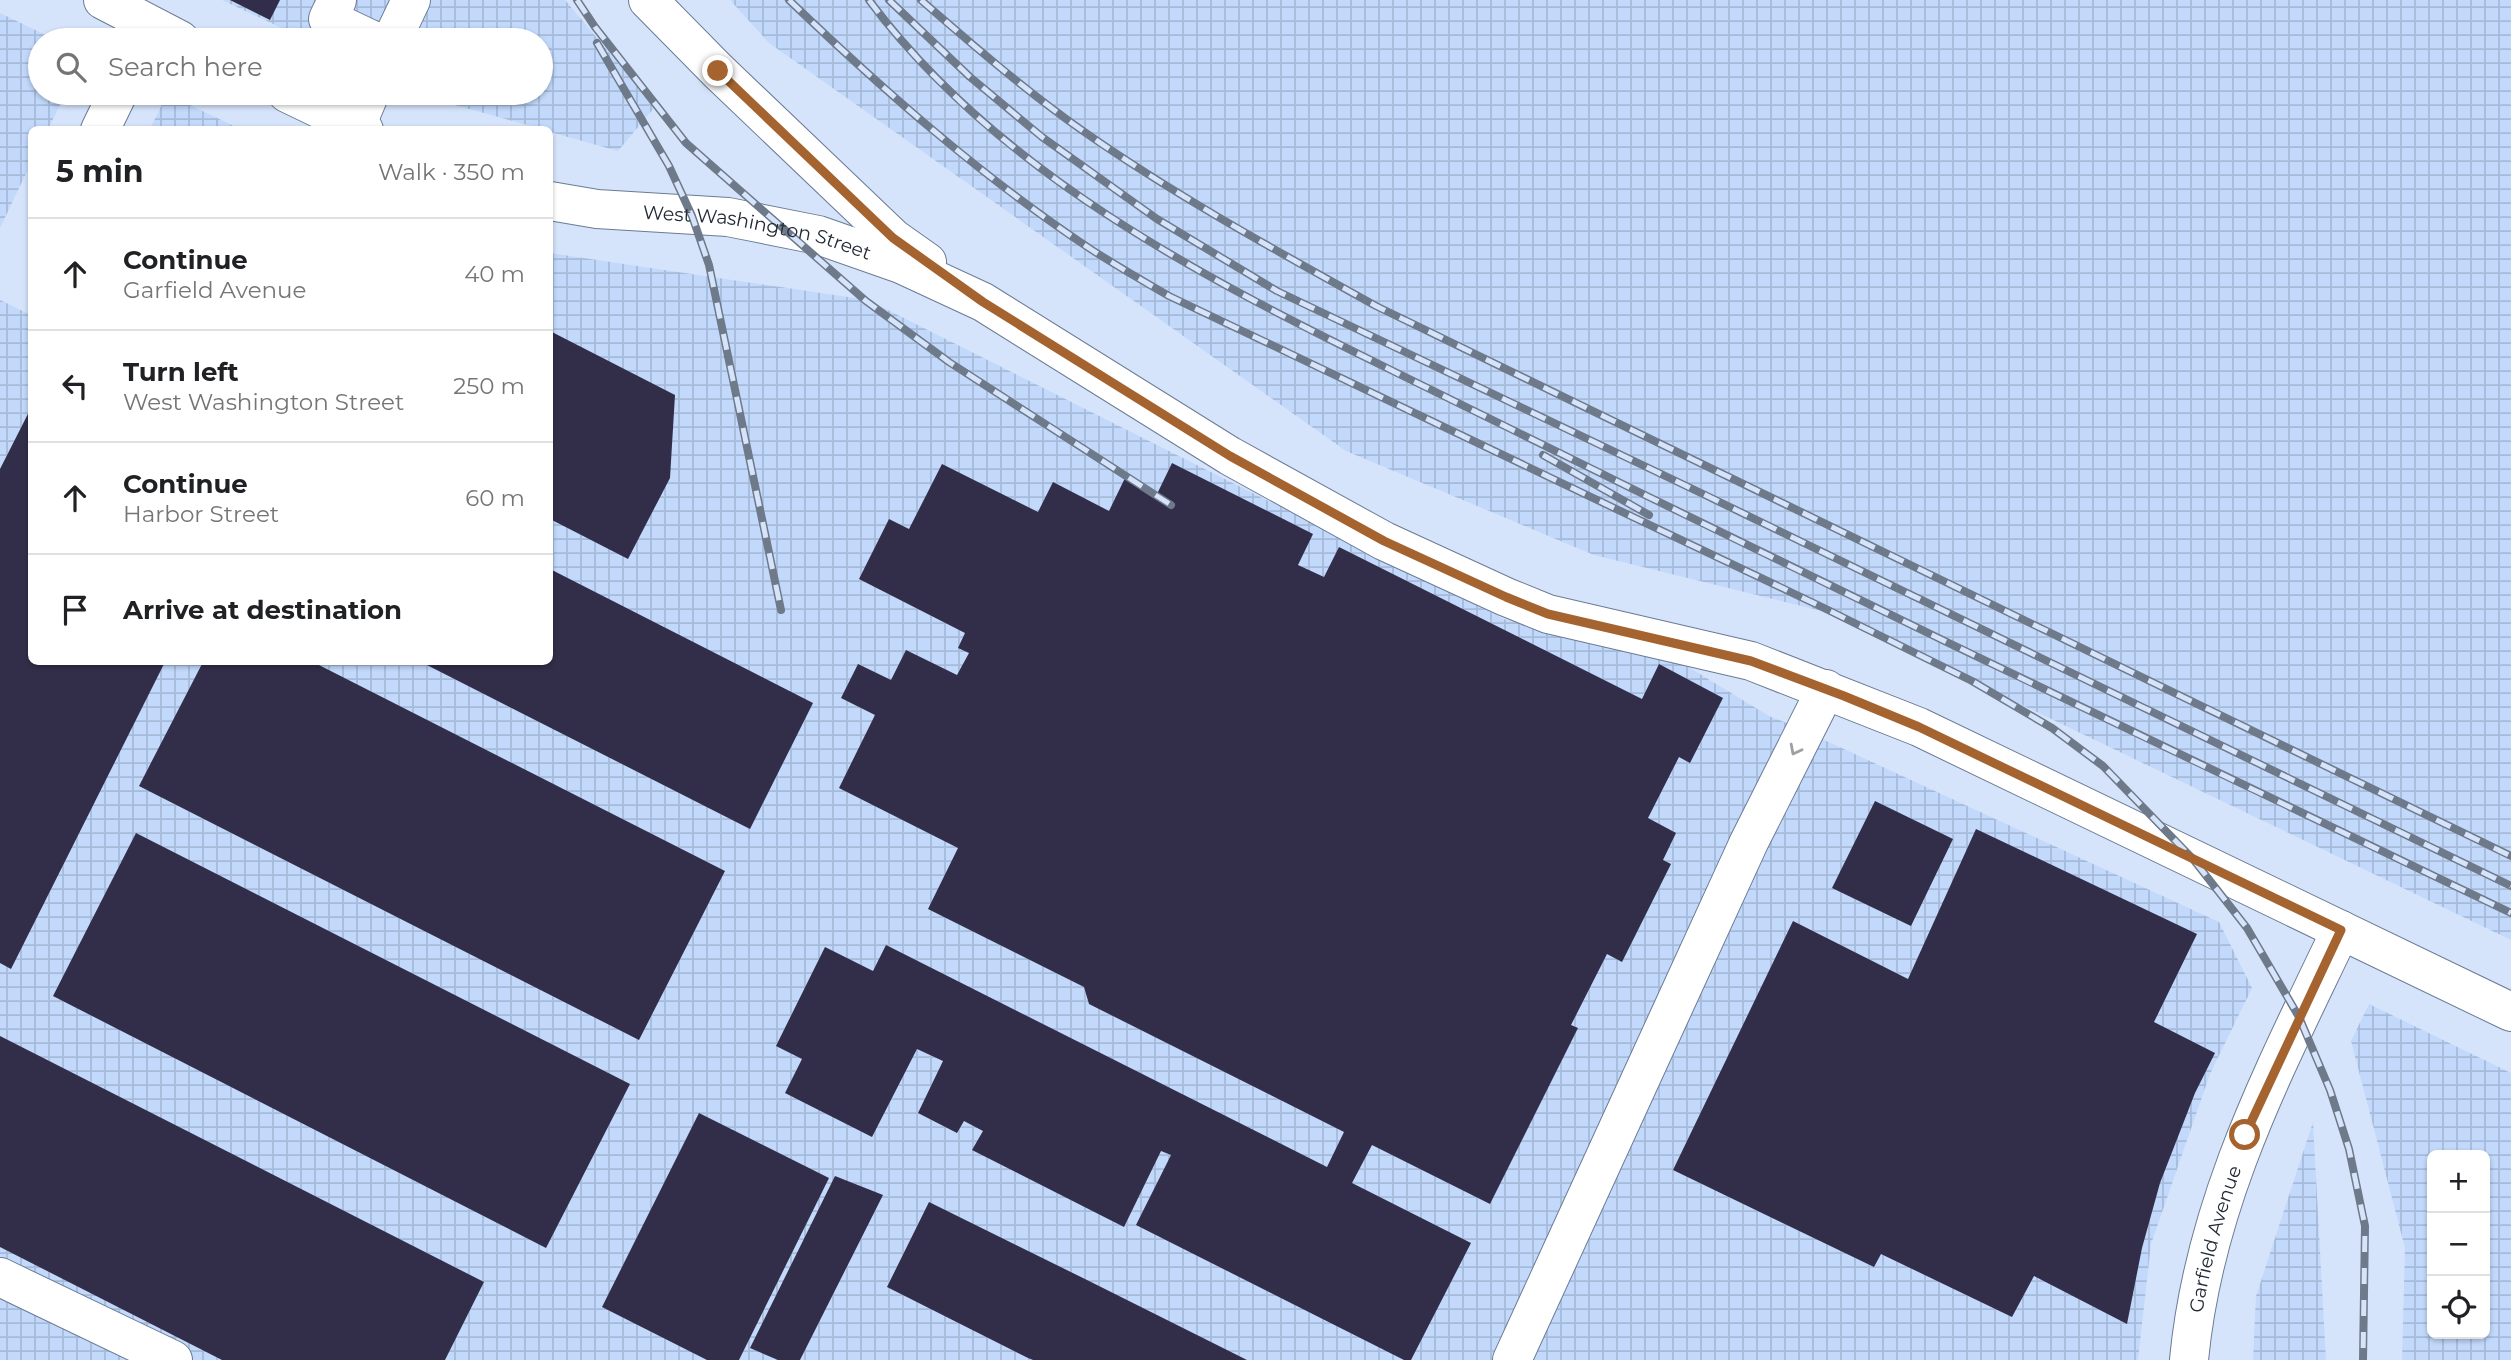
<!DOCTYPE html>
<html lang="en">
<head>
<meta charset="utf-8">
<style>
  :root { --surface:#fff; --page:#f2f2f2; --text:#202124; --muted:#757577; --line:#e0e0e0 }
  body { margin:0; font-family:Montserrat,sans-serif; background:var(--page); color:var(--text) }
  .controls { position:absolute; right:21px; bottom:21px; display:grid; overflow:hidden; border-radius:10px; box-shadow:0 2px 5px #0004 }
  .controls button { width:63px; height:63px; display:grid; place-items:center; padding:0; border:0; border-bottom:2px solid var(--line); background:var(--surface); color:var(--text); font:35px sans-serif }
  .stop { position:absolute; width:21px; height:21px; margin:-16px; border:5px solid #a5642f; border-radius:50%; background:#fff }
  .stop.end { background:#a5642f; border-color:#fff; box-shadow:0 2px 7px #0008 }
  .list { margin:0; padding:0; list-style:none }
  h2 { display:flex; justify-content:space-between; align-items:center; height:91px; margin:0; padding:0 28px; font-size:30px }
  h2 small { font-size:23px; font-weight:400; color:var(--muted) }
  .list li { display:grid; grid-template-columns:46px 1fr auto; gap:21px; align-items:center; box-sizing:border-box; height:112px; padding:0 28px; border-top:2px solid var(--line) }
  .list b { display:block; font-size:26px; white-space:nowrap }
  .list p { margin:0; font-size:23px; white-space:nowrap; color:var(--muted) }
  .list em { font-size:23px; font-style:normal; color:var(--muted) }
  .icon { flex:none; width:38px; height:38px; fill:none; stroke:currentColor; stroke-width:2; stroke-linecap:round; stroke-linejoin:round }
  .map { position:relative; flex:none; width:2511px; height:1360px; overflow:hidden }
  .search { position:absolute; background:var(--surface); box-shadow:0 2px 5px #0004; left:28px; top:28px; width:525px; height:77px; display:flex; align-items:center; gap:18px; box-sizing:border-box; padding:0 24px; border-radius:38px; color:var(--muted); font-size:26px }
  .panel { position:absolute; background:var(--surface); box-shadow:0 2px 5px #0004; left:28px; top:126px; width:525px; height:539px; border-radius:10px }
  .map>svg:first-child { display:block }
  .industrial { fill:url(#industrial-grid); fill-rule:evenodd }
  .building { fill:#322e49 }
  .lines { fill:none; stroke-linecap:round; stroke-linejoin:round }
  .minor-casing { stroke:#6a7b95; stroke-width:40 }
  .minor { stroke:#fff; stroke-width:38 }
  .rail-casing { stroke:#6e7989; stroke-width:8 }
  .rail { stroke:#d5e4fb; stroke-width:5; stroke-dasharray:16; stroke-linecap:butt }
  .oneway { stroke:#9c9fa4 }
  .route { stroke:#a5642f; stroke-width:9 }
  .labels { text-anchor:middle; stroke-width:7; stroke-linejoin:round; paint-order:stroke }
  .street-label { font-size:19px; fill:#232a35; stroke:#d5e4fb }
</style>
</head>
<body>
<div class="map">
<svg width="2511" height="1360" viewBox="0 0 2511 1360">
  <defs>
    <pattern id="industrial-grid" width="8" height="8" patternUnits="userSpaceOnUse" patternTransform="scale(1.75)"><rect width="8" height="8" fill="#c2d9fc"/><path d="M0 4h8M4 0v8" fill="none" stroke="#a6bad9"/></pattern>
  </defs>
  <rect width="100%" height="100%" fill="#d5e4fb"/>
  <path class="industrial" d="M 222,0 L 565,0 L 655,107 L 618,151 L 550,132 L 550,130 L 542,129 L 429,98 L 417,93 L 541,93 L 541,40 L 307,40 Z
    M 730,0 L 2511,0 L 2511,940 L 1839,617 L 1818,610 L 1594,555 L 1346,451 L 769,43 Z
    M 0,13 L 56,40 L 40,40 L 40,93 L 66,93 L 48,129 L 32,130 L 31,163 L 0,228 Z
    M 167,94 L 240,129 L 150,129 Z
    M 550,253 L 868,300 L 1506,620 L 1680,662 L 1769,716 L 1794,726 L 2219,922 L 2252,988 L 2210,1074 L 2151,1244 L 2138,1360 L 0,1360 L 0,300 L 31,315 L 32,662 L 550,662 Z
    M 2369,1004 L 2511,1073 L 2511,1360 L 2402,1360 L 2405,1248 L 2351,1041 ZM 2432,1155 L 2485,1155 L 2485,1334 L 2432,1334 Z
    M 2313,1122 L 2326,1360 L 2253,1360 L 2256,1296 Z"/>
  <path class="building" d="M 230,0 L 280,0 L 270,20 Z
    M 550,331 L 675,395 L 670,478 L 628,559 L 550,519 Z
    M 32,406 L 32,662 L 165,662 L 11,969 L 0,963 L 0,469 Z
    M 1172,463 L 1313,534 L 1298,565 L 1324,577 L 1339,547 L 1642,699 L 1659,664 L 1723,698 L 1690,763 L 1679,757 L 1648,818 L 1676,833 L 1663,860 L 1671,864 L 1622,962 L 1607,954 L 1571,1025 L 1578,1028 L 1490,1204 L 1372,1145 L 1352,1183 L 1471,1243 L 1411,1360 L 1404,1360 L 1136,1225 L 1171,1155 L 1161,1151 L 1124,1227 L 972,1150 L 983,1131 L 964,1121 L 957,1133 L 918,1113 L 943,1061 L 917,1049 L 872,1137 L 785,1093 L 802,1059 L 776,1046 L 825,947 L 873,971 L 886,945 L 1327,1167 L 1344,1132 L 1089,1004 L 1084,987 L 928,909 L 958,848 L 839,788 L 875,715 L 841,698 L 858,664 L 891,680 L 906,650 L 957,675 L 969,653 L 958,648 L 965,633 L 859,579 L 889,519 L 909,529 L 942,464 L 1038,512 L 1053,482 L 1109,511 L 1125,478 L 1157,494 Z
    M 550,569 L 813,703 L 750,829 L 421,662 L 550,662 Z
    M 203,662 L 313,662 L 725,871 L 639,1040 L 139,786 Z
    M 1875,801 L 1953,839 L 1911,926 L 1832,888 Z
    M 1976,829 L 2197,934 L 2154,1022 L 2215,1053 L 2195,1093 L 2160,1183 L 2142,1248 L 2127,1324 L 2034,1276 L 2012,1317 L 1881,1254 L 1874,1267 L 1673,1170 L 1793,921 L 1908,979 Z
    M 136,833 L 630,1084 L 546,1248 L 53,996 Z
    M 0,1036 L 484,1282 L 445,1360 L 222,1360 L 0,1247 Z
    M 699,1113 L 829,1178 L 739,1360 L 707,1360 L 602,1307 Z
    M 835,1176 L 883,1195 L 800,1360 L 778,1360 L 750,1348 Z
    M 929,1202 L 1087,1280 L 1247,1360 L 1033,1360 L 1028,1358 L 887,1287 Z"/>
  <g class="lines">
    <g class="minor-casing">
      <g id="minor">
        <path d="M 103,0 L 180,40"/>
        <path d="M 337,0 L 328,19 L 372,40"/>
        <path d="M 648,0 L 718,71 L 893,238 L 927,262"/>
        <path d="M 392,40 L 411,0"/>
        <path d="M 287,93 L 364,130"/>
        <path d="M 356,126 L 370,93"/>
        <path d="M 100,130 L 118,93"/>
        <path id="s1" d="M 550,201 L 597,209 L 728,217 L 818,235 L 901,264 L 983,302 L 1230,456 L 1384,541 L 1506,597 L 1548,614 L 1751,661 L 1919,727 L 2511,1012"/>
        <path d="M 0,1277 L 173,1360"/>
        <path d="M 1512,1360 L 1749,842 L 1826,689"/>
        <path id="s2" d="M 2189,1360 C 2204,1202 2274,1071 2341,930"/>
      </g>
    </g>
    <use href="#minor" class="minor"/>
    <g class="rail-casing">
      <path id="rail" d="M 577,0 L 595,27 L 686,143 L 866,301 L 949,362 L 1171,505
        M 789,0 C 883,90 983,178 1092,250 C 1117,266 1143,281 1169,296 L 1824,608 L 1972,681 L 2052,728 L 2103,766 L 2193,859 L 2247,928 L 2299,1017 L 2330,1090 L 2349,1149 L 2365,1226 L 2363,1360
        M 869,0 C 998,173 1202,277 1391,370 C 1476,412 1562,454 1647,496 C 1934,637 2223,775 2511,913
        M 889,0 L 970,77 L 1042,137 L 1157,219 L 1277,291 L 1701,493 L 2511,886
        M 921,0 C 974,46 1026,91 1083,131 C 1176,196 1277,251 1376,306 L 2511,856
        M 597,43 L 669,166 L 692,216 L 709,265 L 781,610
        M 1543,455 L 1649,515"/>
    </g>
    <use href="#rail" class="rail"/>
  </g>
  <defs><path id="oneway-chevron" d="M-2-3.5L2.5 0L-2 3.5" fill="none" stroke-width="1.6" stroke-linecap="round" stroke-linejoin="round" transform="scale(1.75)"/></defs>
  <use class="oneway" href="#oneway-chevron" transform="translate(1795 750) rotate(117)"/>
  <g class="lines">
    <path class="route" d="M 718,71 L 893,238 L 983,302 L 1230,456 L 1384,541 L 1506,597 L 1548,614 L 1751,661 L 1844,696 L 1919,727 L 2341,930 L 2245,1135"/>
  </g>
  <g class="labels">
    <g class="street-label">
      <text dy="7" stroke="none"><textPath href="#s1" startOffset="210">West Washington Street</textPath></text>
      <text dy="7" stroke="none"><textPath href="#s2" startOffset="124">Garfield Avenue</textPath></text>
    </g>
  </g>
</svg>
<div class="controls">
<button>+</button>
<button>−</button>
<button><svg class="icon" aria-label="locate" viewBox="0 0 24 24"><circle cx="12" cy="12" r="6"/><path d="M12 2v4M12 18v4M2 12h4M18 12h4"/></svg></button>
</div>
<div class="stop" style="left:2245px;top:1135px"></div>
<div class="stop end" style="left:718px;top:71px"></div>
<div class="search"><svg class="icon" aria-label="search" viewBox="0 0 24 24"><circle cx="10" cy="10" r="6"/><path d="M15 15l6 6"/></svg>Search here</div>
<section class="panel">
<h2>5 min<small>Walk · 350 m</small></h2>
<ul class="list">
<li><svg class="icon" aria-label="ahead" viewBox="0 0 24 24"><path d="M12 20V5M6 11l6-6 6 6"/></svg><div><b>Continue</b><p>Garfield Avenue</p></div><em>40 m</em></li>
<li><svg class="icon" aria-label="left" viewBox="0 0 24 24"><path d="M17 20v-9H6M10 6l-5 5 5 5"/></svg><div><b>Turn left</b><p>West Washington Street</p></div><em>250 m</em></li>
<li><svg class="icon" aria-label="ahead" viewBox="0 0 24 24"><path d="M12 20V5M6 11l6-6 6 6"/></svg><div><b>Continue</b><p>Harbor Street</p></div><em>60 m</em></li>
<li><svg class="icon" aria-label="arrive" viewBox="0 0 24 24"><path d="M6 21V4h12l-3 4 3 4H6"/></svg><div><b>Arrive at destination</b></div></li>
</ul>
</section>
</div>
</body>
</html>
